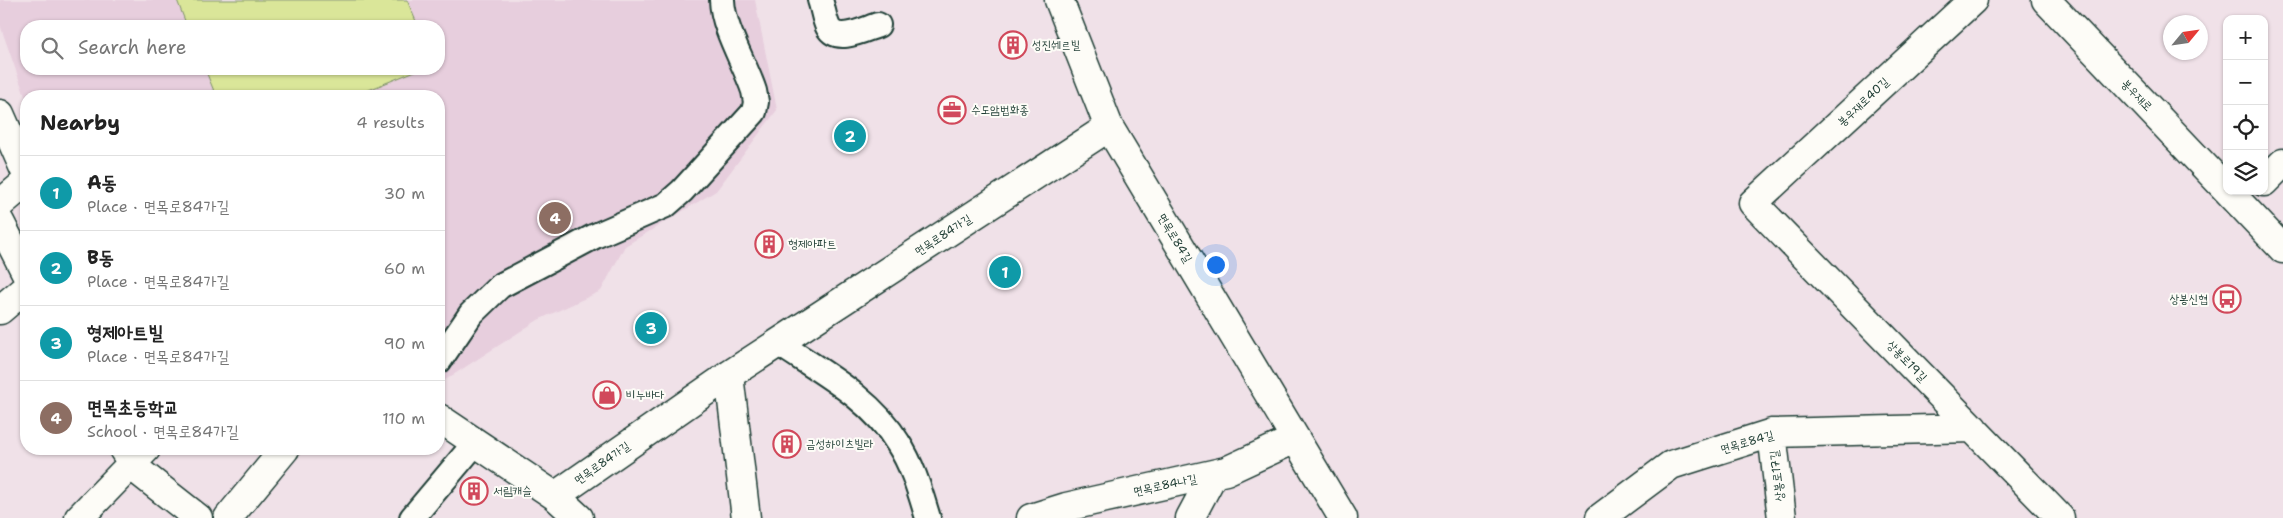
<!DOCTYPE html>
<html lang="en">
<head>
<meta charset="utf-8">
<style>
  :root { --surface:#fff; --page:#f6f6f6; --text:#222; --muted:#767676; --line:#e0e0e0; --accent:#d1495b }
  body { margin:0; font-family:"Shantell Sans","Poor Story",sans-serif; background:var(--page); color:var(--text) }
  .controls { position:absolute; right:15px; top:15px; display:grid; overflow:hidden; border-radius:10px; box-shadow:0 1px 4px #0004 }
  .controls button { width:45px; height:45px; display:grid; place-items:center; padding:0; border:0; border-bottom:1px solid var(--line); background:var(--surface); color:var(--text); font:25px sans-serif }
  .compass { position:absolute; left:2163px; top:15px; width:45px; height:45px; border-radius:50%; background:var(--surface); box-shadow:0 1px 4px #0004; rotate:61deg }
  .you { position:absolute; left:1215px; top:264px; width:18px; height:18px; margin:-12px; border:4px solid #fff; border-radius:50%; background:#1a73e8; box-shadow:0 0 0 8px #1a73e833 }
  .badge { display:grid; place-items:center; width:32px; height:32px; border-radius:50%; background:var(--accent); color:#fff; font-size:16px; font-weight:700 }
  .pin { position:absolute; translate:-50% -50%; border:2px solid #fff; box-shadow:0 1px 5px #0006 }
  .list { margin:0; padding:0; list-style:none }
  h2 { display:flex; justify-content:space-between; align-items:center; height:65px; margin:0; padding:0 20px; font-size:21px }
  h2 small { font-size:16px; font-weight:400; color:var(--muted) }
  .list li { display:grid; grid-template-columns:32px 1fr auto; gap:15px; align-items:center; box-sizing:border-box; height:75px; padding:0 20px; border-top:1px solid var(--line) }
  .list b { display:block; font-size:19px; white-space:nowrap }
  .list p { margin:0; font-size:16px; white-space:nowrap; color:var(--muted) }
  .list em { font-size:16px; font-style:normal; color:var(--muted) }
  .icon { flex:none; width:28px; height:28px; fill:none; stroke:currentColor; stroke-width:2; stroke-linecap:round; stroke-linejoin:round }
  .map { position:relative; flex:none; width:2283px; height:518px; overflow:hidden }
  .search { position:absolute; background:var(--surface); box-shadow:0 1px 4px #0004; left:20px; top:20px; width:425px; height:55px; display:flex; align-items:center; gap:12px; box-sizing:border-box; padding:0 18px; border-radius:20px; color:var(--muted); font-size:19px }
  .panel { position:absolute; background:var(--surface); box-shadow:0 1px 4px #0004; left:20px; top:90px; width:425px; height:365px; border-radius:20px }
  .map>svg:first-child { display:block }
  .built { fill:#e7cedd; fill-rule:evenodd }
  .green { fill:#dae699; stroke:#7c9266 }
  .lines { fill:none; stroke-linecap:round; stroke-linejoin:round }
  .lane-casing { stroke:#1f3d34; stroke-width:28 }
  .street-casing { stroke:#1f3d34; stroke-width:31 }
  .secondary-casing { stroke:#1f3d34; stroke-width:31 }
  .lane { stroke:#fdfcf7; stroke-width:24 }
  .street { stroke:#fdfcf7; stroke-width:28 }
  .secondary { stroke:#fdfcf7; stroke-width:28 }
  .labels { text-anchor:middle; stroke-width:4; stroke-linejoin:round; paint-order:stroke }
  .poi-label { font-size:12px; fill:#1f3d34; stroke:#fdfcf7; text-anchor:start }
  .street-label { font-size:12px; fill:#1f3d34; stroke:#fdfcf7 }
</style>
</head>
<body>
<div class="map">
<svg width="2283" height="518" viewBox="0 0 2283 518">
  <rect width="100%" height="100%" fill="#f0e1e8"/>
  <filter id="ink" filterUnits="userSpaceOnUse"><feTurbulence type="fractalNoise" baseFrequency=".02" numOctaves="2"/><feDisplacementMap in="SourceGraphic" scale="10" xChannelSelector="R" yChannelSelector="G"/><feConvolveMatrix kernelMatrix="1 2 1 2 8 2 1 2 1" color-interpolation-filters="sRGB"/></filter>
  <g filter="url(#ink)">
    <path class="built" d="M 0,0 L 755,0 L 777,110 L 716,191 L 625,246 L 601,291 L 538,320 L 439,384 L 439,96 L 26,96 L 26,99 L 0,25 ZM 26,26 L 439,26 L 439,69 L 26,69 Z"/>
    <path class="green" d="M 177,0 L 407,0 L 418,26 L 187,26 Z
      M 205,69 L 420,69 L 354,96 L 216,96 Z"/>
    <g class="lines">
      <g class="lane-casing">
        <path id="lane" d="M 820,0 C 823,8 824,19 828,27 C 837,44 865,29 878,25
          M 778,343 C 821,372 871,398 898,443 C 913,466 920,492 928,518
          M 439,361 L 471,314 L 500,286 L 595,236 L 666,205 L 682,191 L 754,112 L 756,102 L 754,91 C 745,63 723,29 722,0
          M 412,518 L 476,442"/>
      </g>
      <g class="street-casing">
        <path id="street" d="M 1059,0 L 1109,127 L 1343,518
          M 1973,0 L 1753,203 L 2060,518
          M 0,114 L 26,173
          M 2264,182 L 2283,163
          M 0,204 L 26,182
          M 0,222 L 26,273
          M 0,310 L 26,288
          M 729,375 L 746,518
          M 439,418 L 555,496 L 729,375 L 1109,127
          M 1772,433 L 1782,518
          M 123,449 L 137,470 L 198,518
          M 555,496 L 579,518
          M 79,518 L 146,449
          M 228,518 L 285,449
          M 1031,518 L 1066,507 L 1226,471 L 1295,439
          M 1190,518 L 1213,475
          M 1600,518 L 1671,465 L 1772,433 L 1973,428"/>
      </g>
      <g class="secondary-casing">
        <path id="secondary" d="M 2046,0 L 2227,190
          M 2228,191 L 2283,249"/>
      </g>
      <use href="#lane" class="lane"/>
      <use href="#street" class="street"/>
      <use href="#secondary" class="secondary"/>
    </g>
  </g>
  <defs>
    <g id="building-ring" transform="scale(1.4375)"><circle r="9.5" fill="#fdfcf7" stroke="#d1495b" stroke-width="1.5"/><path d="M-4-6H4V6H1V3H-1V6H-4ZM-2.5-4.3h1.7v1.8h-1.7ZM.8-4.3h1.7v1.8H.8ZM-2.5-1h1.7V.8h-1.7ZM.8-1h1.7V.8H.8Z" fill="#d1495b"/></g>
    <g id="office-ring" transform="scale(1.4375)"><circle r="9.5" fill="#fdfcf7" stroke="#d1495b" stroke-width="1.5"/><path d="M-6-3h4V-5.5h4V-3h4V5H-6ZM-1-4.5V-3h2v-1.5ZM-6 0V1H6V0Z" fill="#d1495b"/></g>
    <g id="bus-ring" transform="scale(1.4375)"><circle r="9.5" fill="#fdfcf7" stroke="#d1495b" stroke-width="1.5"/><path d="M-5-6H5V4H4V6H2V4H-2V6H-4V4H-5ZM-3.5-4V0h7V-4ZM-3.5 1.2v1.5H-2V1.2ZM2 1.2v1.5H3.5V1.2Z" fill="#d1495b"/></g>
    <g id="shop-ring" transform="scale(1.4375)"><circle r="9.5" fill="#fdfcf7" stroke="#d1495b" stroke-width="1.5"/><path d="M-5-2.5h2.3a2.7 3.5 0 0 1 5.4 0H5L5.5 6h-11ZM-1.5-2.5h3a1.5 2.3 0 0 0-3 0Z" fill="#d1495b"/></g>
  </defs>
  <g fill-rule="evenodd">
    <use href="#building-ring" x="1013" y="45"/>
    <use href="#office-ring" x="952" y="110"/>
    <use href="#building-ring" x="769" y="244"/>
    <use href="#bus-ring" x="2227" y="299"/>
    <use href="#shop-ring" x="607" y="395"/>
    <use href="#building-ring" x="787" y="444"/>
    <use href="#building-ring" x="474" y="491"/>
  </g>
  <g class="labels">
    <g class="poi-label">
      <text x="1032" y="49">성진쉐르빌</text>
      <text x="971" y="114">수도암법화종</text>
      <text x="788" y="248">형제아파트</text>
      <text x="2208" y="303" text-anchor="end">상봉신협</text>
      <text x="626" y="399">비누바다</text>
      <text x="806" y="448">금성하이츠빌라</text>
      <text x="493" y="495">서림캐슬</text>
    </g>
    <g class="street-label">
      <text transform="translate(2137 95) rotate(46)" y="4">봉우재로</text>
      <text transform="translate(1863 102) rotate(-43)" y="4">봉우재로40길</text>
      <text transform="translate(943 235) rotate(-33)" y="4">면목로84가길</text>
      <text transform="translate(1175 238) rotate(59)" y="4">면목로84길</text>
      <text transform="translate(1907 361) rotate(46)" y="4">상봉로19길</text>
      <text transform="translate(1747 442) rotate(-16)" y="4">면목로84길</text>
      <text transform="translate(602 463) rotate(-35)" y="4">면목로84가길</text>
      <text transform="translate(1777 476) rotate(-97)" y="4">상봉로17길</text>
      <text transform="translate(1165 485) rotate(-12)" y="4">면목로84나길</text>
    </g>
  </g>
</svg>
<div class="controls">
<button>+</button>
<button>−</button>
<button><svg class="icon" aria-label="locate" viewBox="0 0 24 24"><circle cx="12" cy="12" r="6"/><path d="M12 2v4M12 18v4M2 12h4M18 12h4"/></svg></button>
<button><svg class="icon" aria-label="layers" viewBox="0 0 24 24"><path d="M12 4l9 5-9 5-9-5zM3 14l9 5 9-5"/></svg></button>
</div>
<svg class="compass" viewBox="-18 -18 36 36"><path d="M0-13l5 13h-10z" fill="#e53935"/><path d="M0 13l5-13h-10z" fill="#767676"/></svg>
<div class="you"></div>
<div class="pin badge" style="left:1005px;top:272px;background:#0f9aa8">1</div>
<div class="pin badge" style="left:850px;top:136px;background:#0f9aa8">2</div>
<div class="pin badge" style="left:651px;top:328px;background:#0f9aa8">3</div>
<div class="pin badge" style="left:555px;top:218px;background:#8d6e63">4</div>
<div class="search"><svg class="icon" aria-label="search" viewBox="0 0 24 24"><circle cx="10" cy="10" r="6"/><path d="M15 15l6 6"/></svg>Search here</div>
<section class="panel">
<h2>Nearby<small>4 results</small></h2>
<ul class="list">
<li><span class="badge" style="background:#0f9aa8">1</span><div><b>A동</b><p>Place · 면목로84가길</p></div><em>30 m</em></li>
<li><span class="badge" style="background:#0f9aa8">2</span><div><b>B동</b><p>Place · 면목로84가길</p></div><em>60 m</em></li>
<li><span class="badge" style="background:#0f9aa8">3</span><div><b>형제아트빌</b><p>Place · 면목로84가길</p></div><em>90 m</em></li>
<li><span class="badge" style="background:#8d6e63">4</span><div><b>면목초등학교</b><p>School · 면목로84가길</p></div><em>110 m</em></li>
</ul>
</section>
</div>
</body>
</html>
